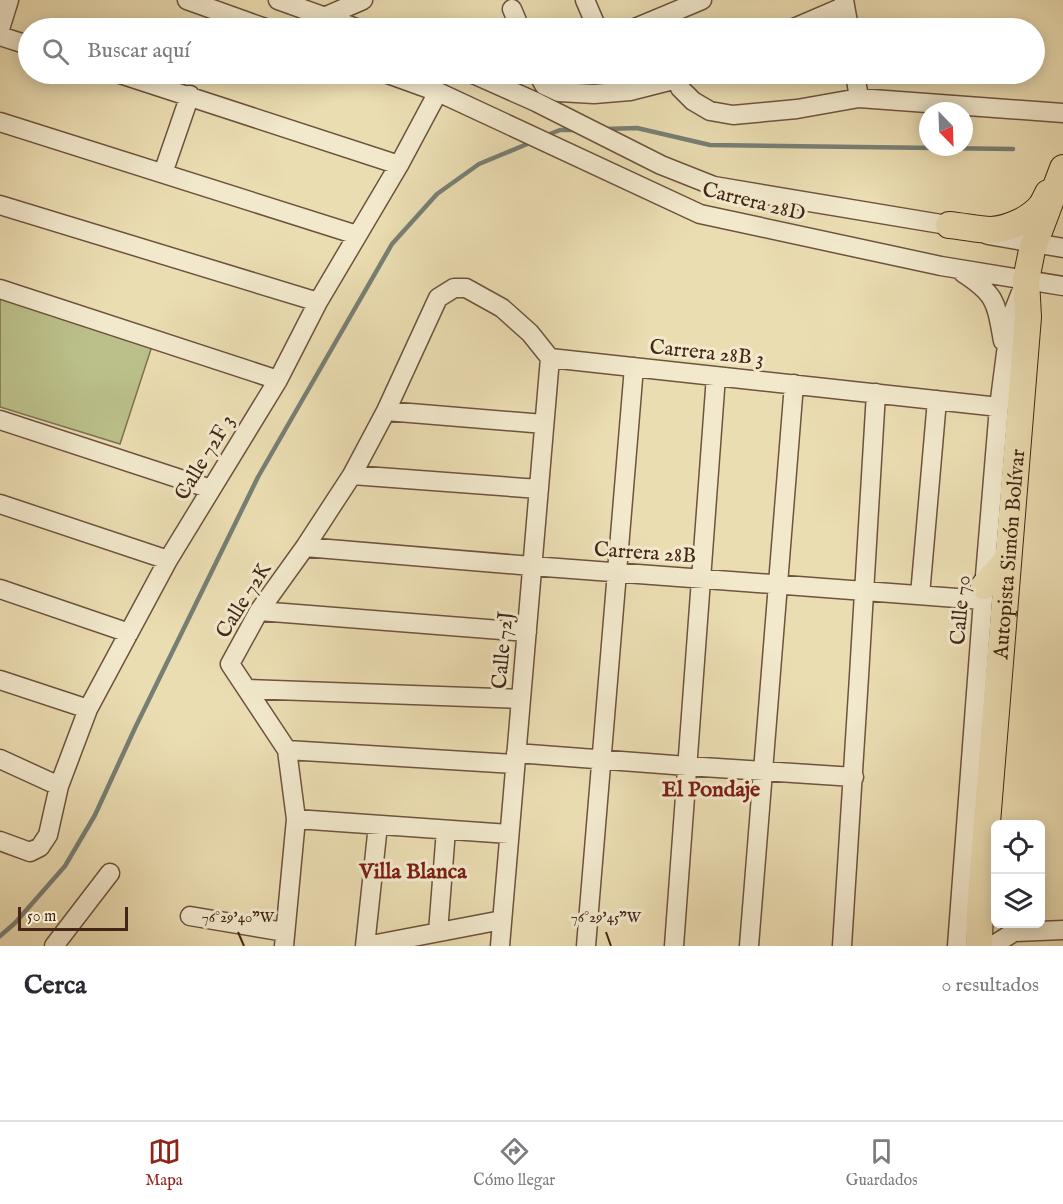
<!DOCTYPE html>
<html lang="es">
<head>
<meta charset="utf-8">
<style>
  :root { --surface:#fff; --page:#f2f2f3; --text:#2b2b33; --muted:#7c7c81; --line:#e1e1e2; --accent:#8f2418 }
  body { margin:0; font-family:"IM FELL English",serif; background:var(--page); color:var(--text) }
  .controls { position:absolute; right:18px; bottom:18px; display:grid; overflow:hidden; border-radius:9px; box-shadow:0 3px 15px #0003 }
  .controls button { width:54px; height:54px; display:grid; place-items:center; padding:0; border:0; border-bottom:2px solid var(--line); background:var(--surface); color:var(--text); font:30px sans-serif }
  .compass { position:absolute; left:919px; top:102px; width:54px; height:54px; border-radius:50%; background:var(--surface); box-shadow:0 3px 15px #0003; rotate:157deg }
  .scale { position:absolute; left:18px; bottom:15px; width:110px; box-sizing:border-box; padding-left:6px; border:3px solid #442516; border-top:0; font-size:16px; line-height:21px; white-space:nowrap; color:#442516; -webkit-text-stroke:4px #f2e9cd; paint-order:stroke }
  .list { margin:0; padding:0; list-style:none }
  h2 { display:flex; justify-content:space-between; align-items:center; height:78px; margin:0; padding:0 24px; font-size:26px }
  h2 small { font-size:20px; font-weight:400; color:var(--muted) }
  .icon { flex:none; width:33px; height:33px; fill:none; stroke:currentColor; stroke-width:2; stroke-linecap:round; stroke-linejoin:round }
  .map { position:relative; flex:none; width:1063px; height:946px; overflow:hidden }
  .search { position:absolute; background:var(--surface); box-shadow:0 3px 15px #0003; left:18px; right:18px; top:18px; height:66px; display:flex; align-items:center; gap:15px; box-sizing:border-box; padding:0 21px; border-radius:33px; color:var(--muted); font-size:22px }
  .sheet { height:174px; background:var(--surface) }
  nav { display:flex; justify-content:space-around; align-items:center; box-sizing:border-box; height:84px; border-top:2px solid var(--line); background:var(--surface); font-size:16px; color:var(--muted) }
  nav a { display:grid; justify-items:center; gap:3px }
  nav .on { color:var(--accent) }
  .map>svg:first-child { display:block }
  .green { fill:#bbc08a; stroke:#807250; stroke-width:1.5 }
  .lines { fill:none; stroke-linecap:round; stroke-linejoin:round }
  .stream { stroke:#777f74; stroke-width:4.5 }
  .minor-casing { stroke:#6e533d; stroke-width:21 }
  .highway-casing { stroke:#442516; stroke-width:28 }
  .minor { stroke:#f2e9cd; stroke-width:18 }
  .highway { stroke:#ebddb2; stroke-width:26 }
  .ticks { fill:none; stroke:#442516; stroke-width:2 }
  .labels { text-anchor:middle; stroke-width:6; stroke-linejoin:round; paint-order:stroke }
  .street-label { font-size:21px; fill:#442516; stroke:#f2e9cd }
  .neighbourhood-label { font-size:22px; font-weight:bold; fill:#7a1f14; stroke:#f2e9cd }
  .ticks-label { font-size:15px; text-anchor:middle; fill:#442516; stroke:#f2e9cd; stroke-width:6; stroke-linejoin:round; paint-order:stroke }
</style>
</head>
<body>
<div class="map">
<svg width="1063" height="946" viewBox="0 0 1063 946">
  <rect width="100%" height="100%" fill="#ebddb2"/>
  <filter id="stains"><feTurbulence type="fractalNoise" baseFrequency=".00333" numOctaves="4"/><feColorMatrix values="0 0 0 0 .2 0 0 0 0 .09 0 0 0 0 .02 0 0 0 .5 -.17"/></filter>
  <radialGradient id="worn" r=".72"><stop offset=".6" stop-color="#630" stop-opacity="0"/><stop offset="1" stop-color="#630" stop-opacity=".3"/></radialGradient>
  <path class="green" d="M 0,297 L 152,346 L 120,444 L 0,407 Z"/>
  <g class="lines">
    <path class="stream" d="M 604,129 L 637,128 L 710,145 L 1013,149
      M 545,136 L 560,130 L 578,130
      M 0,936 L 15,923 L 65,866 L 95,815 L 135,728 L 258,477 L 392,244 L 437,194 L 479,164 L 532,142"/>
    <g class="minor-casing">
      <path id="minor" d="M 187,0 L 265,28
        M 278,0 L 356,28
        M 585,0 L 597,28
        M 844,0 L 849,28
        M 512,9 L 520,28
        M 324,17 L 363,0
        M 635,28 L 702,0
        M 794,28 L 845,6
        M 0,29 L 9,0
        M 0,36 L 28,45
        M 120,74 L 399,165
        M 388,74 L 438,92 L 700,214 L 941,266 L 1063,286
        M 473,74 L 536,102 L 661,165 L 714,186 L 959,227
        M 538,74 L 544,85 L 559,92 L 594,94 L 630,91 L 677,79 L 680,88 L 693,101 L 710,111 L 733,115 L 797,109 L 859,98 L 1063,113
        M 855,74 L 859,98
        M 0,122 L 357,235
        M 163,173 L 190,95
        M 0,205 L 318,302
        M 988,235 L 1063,248
        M 963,273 C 997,295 996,303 1003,341
        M 0,289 L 278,380
        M 386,411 L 544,424
        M 0,420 L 211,489
        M 352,475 L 539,489
        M 0,504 L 168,560
        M 305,547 L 532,566 L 983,600
        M 0,589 L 129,633
        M 920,595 L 937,400
        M 259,611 L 527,632
        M 0,680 L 88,709
        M 247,689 L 521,699
        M 287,750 L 515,764
        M 516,753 L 687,766 L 854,777
        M 0,759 L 59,786
        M 296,819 L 509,834
        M 0,841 L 30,852 L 40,847 L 48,835 L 59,786 L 88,709 L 168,560 L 278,380 L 318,302 L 399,165 L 438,92
        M 190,916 L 285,932
        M 438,932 L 446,830
        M 54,946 L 110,873
        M 284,946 L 296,819 L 287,750 L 230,664 L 259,611 L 305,547 L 352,475 L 386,411 L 438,298 L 454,288 L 466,288 L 502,308 L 530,333 L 550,358 L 999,407
        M 365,946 L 378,825
        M 366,946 L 502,920
        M 500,946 L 550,358
        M 586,946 L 634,367
        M 674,946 L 716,376
        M 749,946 L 794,384
        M 842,946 C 855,762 864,577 876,393
        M 957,946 L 983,600 L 999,407 L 1006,353 L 1012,315 L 1023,287
        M 992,946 L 1014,932 L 1063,930"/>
    </g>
    <g class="highway-casing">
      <g id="highway">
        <path d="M 949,225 C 963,226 978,230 991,230 C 1009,229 1030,219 1041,206 C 1044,202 1046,197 1048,193"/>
        <path d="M 984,586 L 1007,560"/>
        <path id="s1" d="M 979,946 L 980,909 L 1028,317 L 1026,280 L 1032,250 L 1063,168"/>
      </g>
    </g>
    <use href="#minor" class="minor"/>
    <use href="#highway" class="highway"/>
  </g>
  <path class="ticks" d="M 238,932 L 244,946M 606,932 L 611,946"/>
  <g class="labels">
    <g class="street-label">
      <text transform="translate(754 201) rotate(14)" y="7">Carrera 28D</text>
      <text transform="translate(707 352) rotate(6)" y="7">Carrera 28B 3</text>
      <text transform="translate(204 457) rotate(-59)" y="7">Calle 72F 3</text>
      <text transform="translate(645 552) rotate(4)" y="7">Carrera 28B</text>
      <text dy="7" stroke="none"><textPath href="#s1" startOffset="393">Autopista Simón Bolívar</textPath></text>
      <text transform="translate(243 600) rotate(-58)" y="7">Calle 72K</text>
      <text transform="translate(960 610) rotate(-85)" y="7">Calle 70</text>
      <text transform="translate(502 650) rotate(-85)" y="7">Calle 72J</text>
    </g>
    <g class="neighbourhood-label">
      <text x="711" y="796">El Pondaje</text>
      <text x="413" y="878">Villa Blanca</text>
    </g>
  </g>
  <g class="ticks-label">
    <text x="238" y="922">76°29'40"W</text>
    <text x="606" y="922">76°29'45"W</text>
  </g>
  <rect width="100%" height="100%" filter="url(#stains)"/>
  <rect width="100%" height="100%" fill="url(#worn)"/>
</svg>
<div class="controls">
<button><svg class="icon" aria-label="locate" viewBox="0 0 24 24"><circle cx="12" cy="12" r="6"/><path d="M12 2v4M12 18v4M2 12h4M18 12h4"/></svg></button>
<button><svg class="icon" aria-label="layers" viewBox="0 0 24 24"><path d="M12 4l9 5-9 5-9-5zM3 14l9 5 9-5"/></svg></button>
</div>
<svg class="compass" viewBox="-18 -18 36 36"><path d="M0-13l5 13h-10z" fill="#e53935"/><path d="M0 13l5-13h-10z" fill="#7c7c81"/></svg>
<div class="scale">50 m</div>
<div class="search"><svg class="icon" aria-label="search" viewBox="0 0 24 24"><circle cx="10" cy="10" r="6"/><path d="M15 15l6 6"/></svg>Buscar aquí</div>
</div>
<section class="sheet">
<h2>Cerca<small>0 resultados</small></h2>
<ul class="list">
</ul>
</section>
<nav>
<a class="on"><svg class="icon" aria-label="map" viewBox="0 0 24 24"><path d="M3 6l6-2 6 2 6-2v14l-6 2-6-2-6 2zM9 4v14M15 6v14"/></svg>Mapa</a>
<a><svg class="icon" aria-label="directions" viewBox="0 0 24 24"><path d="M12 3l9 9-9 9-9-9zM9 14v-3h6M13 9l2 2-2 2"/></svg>Cómo llegar</a>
<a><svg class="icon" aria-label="saved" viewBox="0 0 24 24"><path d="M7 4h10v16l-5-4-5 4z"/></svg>Guardados</a>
</nav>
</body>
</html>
